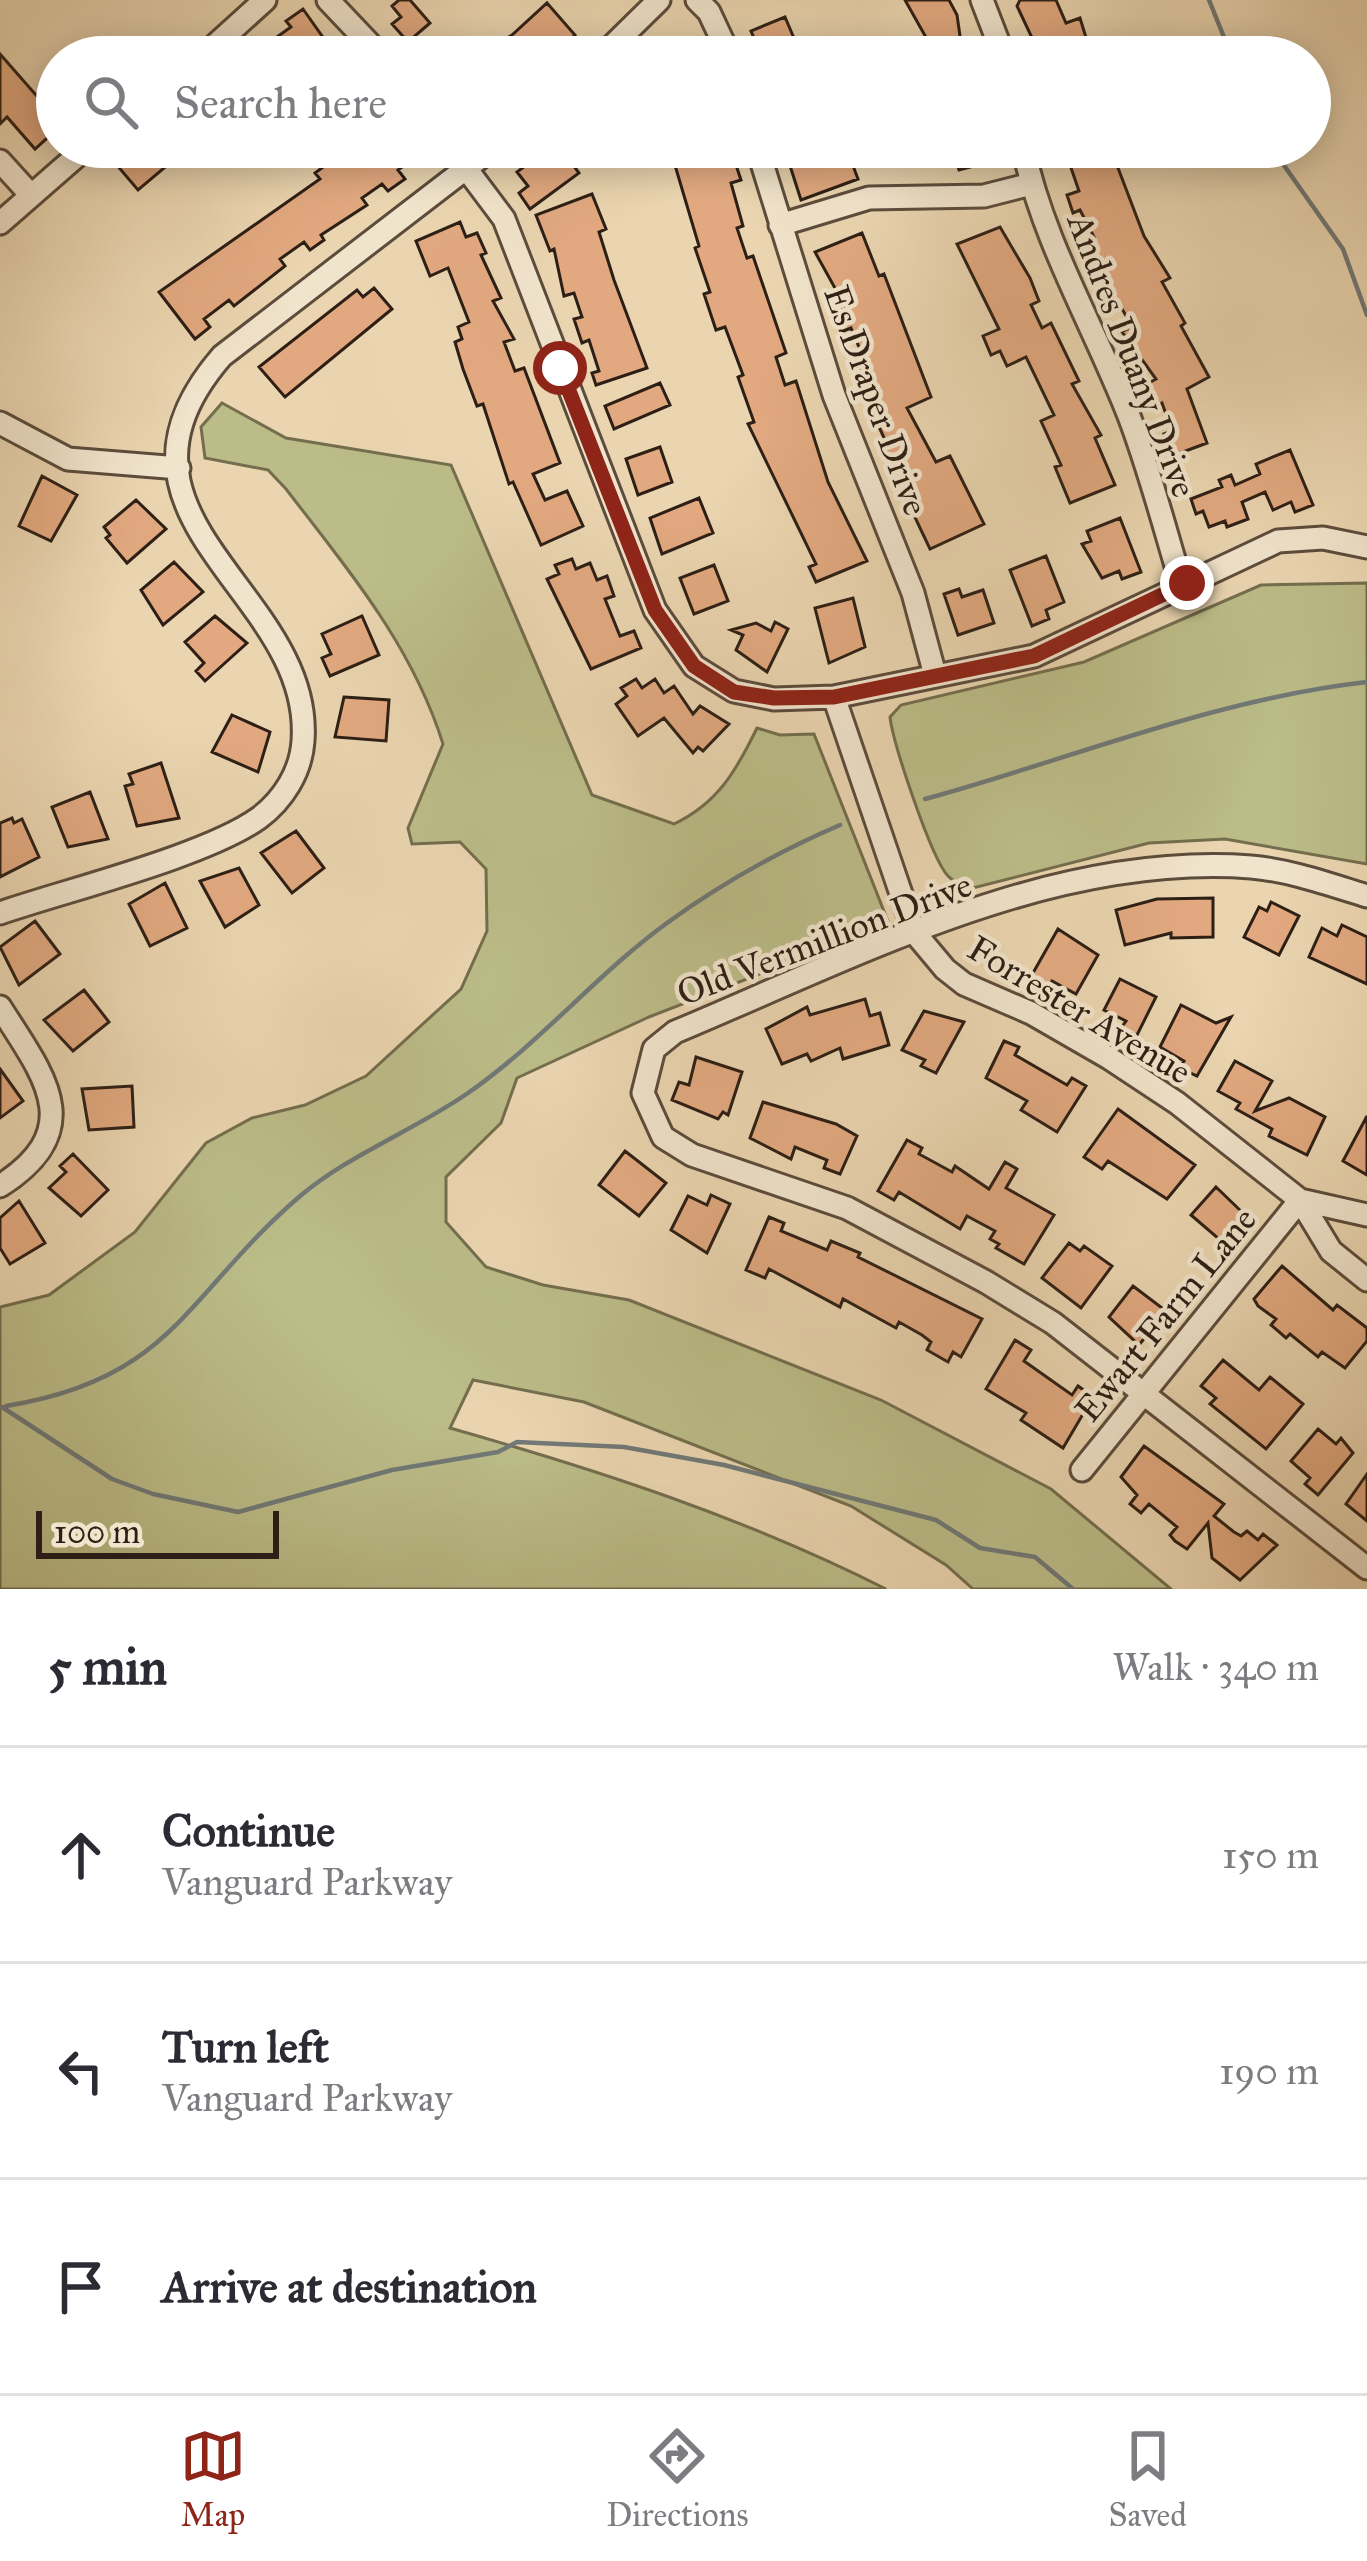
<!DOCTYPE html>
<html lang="en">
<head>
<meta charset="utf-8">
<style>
  :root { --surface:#fff; --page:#f7f7f7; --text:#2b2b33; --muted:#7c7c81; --line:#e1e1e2; --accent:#8f2418 }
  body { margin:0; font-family:"IM FELL Great Primer",serif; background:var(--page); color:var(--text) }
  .scale { position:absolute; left:36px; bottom:30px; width:243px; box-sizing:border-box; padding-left:12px; border:6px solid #2d1f15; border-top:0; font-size:33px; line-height:42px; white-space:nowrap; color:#2d1f15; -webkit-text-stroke:9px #f1e4cc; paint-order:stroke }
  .stop { position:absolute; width:36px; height:36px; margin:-27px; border:9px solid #8f2418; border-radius:50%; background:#fff }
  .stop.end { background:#8f2418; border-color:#fff; box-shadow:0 3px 12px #0008 }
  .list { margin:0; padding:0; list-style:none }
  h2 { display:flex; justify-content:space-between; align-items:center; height:156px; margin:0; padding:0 48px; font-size:51px }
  h2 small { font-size:39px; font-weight:400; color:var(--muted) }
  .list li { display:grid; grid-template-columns:78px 1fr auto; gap:36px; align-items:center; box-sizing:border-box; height:216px; padding:0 48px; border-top:3px solid var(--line) }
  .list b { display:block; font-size:45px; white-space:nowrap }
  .list p { margin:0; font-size:39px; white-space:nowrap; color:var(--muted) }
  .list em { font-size:39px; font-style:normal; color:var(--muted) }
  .icon { flex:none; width:66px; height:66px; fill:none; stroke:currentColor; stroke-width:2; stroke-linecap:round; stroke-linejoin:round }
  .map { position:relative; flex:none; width:1367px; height:1589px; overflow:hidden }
  .search { position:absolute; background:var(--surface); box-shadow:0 6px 30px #0003; left:36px; right:36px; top:36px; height:132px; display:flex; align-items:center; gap:30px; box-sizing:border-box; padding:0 42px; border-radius:66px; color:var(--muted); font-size:45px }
  .sheet { height:804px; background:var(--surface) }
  nav { display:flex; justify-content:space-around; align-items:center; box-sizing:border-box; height:168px; border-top:3px solid var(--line); background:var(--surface); font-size:33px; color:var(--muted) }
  nav a { display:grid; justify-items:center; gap:6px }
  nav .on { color:var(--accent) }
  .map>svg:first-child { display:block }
  .green { fill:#bbbc88; stroke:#746e4e; stroke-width:3 }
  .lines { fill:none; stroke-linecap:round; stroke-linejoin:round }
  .stream { stroke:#717977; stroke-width:4.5 }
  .building { fill:#e2a980; stroke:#2d1f15; stroke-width:3 }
  .minor-casing { stroke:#5c4c3c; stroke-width:27 }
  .minor { stroke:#f1e4cc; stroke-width:21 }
  .route { stroke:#8f2418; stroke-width:15 }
  .labels { text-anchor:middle; stroke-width:9; stroke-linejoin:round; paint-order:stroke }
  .street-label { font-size:36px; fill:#2d1f15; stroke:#f1e4cc }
</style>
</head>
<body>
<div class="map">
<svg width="1367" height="1589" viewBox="0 0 1367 1589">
  <rect width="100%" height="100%" fill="#ead5b0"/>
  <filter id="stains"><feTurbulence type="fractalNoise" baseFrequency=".00167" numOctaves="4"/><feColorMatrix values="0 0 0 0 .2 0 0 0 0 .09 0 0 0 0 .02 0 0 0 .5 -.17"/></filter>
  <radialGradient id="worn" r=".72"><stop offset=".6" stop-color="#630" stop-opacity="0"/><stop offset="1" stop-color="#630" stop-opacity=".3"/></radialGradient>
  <path class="green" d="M 222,403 L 286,438 L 451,465 L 592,795 L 674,824 C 718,803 736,771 757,728 L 780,735 L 814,734 L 889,924 L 649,1017 L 517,1078 L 501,1123 L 446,1177 L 446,1222 L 486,1267 L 543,1285 L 629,1300 L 881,1400 L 1051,1489 L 1171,1589 L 973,1589 L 946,1565 L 851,1506 L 584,1402 L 473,1380 L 450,1428 C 601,1471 745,1518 886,1589 L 0,1589 L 0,1307 L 49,1295 L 135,1232 L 206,1143 L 252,1118 L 305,1105 L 366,1076 L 461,989 L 487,931 L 486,869 L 460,842 L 412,844 L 408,828 L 443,744 C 412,645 349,571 286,489 L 268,470 L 205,458 L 201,427 Z
    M 1367,583 L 1367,864 L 1225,839 L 1149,843 L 973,888 C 964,885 954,883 948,876 C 931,858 893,743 890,717 L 901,705 L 1084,662 L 1261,585 Z"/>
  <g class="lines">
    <path class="stream" d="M 1209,0 L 1232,57
      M 1271,147 L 1343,249 L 1367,315
      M 925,799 C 1071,759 1215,699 1367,682
      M 6,1406 C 174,1379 186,1294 299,1197 C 348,1155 415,1130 468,1093 C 539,1044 598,973 667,923 C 722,883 777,852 840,825
      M 2,1407 L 112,1479 L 153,1494 L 238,1512 L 392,1470 L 498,1452 L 517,1442 L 624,1447 L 724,1465 L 936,1520 L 980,1548 L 1035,1557 L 1073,1589"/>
  </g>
  <path class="building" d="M 399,0 L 410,0 L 430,23 L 408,42 L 392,24 L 401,17 L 392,6 Z
    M 905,0 L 949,0 L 957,15 L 963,57 L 913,57 L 910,45 L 928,41 Z
    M 1020,0 L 1056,0 L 1066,23 L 1080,18 L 1092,57 L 1041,57 L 1017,6 Z
    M 547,3 L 575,35 L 565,44 L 571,50 L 563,57 L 475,57 L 512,35 Z
    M 303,9 L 322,36 L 292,57 L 267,57 L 282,45 L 277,37 L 291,27 L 286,21 Z
    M 785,17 L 802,57 L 762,57 L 751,31 Z
    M 0,54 L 57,119 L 57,129 L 35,149 L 7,117 L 0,124 Z
    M 133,147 L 141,157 L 152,147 L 189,147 L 138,190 L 115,163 Z
    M 350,147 L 404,147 L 413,159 L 398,170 L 405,179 L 388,191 L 382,184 L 362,198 L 367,205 L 321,235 L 324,240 L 310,250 L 304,242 L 280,259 L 285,266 L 234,306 L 229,300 L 204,319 L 210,327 L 195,339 L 159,292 L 320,179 L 315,173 Z
    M 550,147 L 560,147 L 579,173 L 530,209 L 519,193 L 528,186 L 517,172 Z
    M 784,147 L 846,147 L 858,179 L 801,200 Z
    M 952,147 L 982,147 L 986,163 L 959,170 Z
    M 1053,147 L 1110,147 L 1144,236 L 1170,278 L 1162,282 L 1185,323 L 1181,326 L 1209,377 L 1187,389 L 1207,443 L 1172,456 L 1164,434 L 1172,431 L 1162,403 L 1157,406 L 1145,385 L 1156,379 L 1122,332 L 1132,326 L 1118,302 L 1109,307 L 1100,287 L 1111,282 L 1100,258 L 1092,262 L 1083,243 L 1094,237 L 1080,210 L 1073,213 L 1067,195 L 1079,191 L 1069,162 L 1058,166 Z
    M 718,148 L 723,163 L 734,159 L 741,180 L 731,183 L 743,226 L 737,228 L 747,258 L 753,256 L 786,353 L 776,357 L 785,385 L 796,381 L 828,482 L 867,561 L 816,582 L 809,567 L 816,564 L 748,424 L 754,422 L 738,377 L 743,375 L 725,327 L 716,330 L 704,294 L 710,292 L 695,248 L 699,246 L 674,162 Z
    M 592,194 L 606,229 L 599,232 L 614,280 L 647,368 L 596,385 L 592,373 L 599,371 L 589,340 L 582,343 L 574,319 L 582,317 L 574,293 L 564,296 L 554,249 L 550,251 L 536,215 Z
    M 460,222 L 466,237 L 477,233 L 486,253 L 481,255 L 501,298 L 493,301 L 514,339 L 504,342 L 515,371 L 524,368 L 560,463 L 533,474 L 545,500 L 567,491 L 583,526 L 541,545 L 513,482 L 509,484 L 483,404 L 477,406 L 463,369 L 455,342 L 462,339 L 458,327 L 469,322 L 448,268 L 430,276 L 416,241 Z
    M 1000,227 L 1030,278 L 1039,301 L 1031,305 L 1042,328 L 1051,323 L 1079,381 L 1072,384 L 1101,435 L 1095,438 L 1115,485 L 1070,503 L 1055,467 L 1061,465 L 1041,421 L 1054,415 L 1026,357 L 1007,366 L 1000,351 L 991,355 L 983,336 L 999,329 L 957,244 Z
    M 862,233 L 879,276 L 884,274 L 931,397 L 907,408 L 936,462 L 950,456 L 984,524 L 930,549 L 903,492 L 911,488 L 882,444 L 886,442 L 867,401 L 877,397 L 851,356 L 861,352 L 851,328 L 841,332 L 833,313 L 846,308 L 815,252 Z
    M 374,288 L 392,309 L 285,397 L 259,367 L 357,290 L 363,297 Z
    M 660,383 L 670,405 L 614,429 L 605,406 Z
    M 660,447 L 672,482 L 638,495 L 626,459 Z
    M 1290,450 L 1313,505 L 1295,512 L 1291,502 L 1273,510 L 1265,492 L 1242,502 L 1248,519 L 1227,527 L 1225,521 L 1209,527 L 1203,511 L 1196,514 L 1191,499 L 1222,487 L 1219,480 L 1231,475 L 1235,485 L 1260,474 L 1256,464 Z
    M 42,476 L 77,495 L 51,541 L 19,526 Z
    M 699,498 L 713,533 L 662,554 L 650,518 Z
    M 136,500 L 166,529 L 127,563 L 106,538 L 110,535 L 104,527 Z
    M 1120,518 L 1141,572 L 1122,579 L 1119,571 L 1102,578 L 1082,544 L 1091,541 L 1087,531 Z
    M 1046,556 L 1064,602 L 1046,610 L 1049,619 L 1032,626 L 1010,570 Z
    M 572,559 L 576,569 L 590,563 L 597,580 L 607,576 L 614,596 L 605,599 L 620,636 L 634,631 L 641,648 L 591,669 L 547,579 L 559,574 L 555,565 Z
    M 174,562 L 203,592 L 163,625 L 141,590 Z
    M 714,565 L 728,601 L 694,614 L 680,578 Z
    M 959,589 L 962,597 L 983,590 L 994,623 L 958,635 L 944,594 Z
    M 853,598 L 865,647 L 829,663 L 815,608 Z
    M 215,616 L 247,643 L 205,681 L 196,671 L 204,663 L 185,642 Z
    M 362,616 L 379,655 L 330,676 L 322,658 L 331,654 L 322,634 Z
    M 775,622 L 788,629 L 767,672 L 736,650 L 743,635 L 731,630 L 756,623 L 771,631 Z
    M 636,679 L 642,688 L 655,679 L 664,693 L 674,686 L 693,714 L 700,706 L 729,724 L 703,751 L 698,747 L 693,753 L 664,718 L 638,736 L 616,704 L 627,696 L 621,688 Z
    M 344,697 L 389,700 L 386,741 L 335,737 Z
    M 232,715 L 270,732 L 258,772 L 212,752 Z
    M 161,763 L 179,818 L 137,826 L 125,786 L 133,784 L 129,774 Z
    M 90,792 L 108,839 L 68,847 L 52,807 Z
    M 12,818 L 14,823 L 22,819 L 39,857 L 0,877 L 0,823 Z
    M 296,831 L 324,868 L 292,893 L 261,853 Z
    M 239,868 L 259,905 L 225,927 L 200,881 Z
    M 165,883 L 187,928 L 150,946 L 129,904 Z
    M 1213,898 L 1213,937 L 1171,938 L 1171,933 L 1125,945 L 1116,910 L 1157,899 Z
    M 1271,902 L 1299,916 L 1279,955 L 1244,937 L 1259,907 L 1267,911 Z
    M 35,921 L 60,954 L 19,985 L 0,947 Z
    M 1342,925 L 1367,937 L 1367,984 L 1309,957 L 1322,928 L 1337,936 Z
    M 1058,929 L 1098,955 L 1076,994 L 1052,981 L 1046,991 L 1029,980 Z
    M 1120,979 L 1156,997 L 1137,1035 L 1121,1028 L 1126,1021 L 1104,1010 Z
    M 84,990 L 109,1022 L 73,1051 L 44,1020 Z
    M 865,999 L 870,1016 L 880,1013 L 889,1045 L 843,1059 L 840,1048 L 811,1061 L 807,1054 L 782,1064 L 766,1029 L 807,1007 L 810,1015 Z
    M 1181,1005 L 1216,1023 L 1231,1017 L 1197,1076 L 1180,1068 L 1184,1061 L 1160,1047 Z
    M 924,1011 L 964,1022 L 936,1073 L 921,1066 L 925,1060 L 902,1050 Z
    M 1004,1041 L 1019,1047 L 1015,1055 L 1067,1085 L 1072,1078 L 1086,1086 L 1057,1132 L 1021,1110 L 1027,1101 L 986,1078 Z
    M 696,1057 L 742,1072 L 728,1115 L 723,1112 L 718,1119 L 672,1100 L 679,1082 L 689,1085 Z
    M 1235,1061 L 1272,1081 L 1255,1111 L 1289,1098 L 1325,1117 L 1307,1155 L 1269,1136 L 1272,1129 L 1236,1109 L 1240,1103 L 1218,1091 Z
    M 0,1069 L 23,1101 L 0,1118 Z
    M 132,1086 L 134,1127 L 89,1130 L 82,1089 Z
    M 763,1102 L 836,1124 L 857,1136 L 840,1174 L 824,1168 L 827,1160 L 795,1147 L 791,1159 L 750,1138 Z
    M 1118,1109 L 1195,1165 L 1167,1199 L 1108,1161 L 1102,1169 L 1084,1157 Z
    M 1367,1116 L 1367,1175 L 1343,1161 Z
    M 907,1140 L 922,1148 L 919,1154 L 952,1172 L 955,1166 L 989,1189 L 1005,1162 L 1017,1169 L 1006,1188 L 1054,1215 L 1024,1264 L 996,1248 L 999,1244 L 990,1239 L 995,1231 L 967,1216 L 960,1229 L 899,1192 L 894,1200 L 878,1191 Z
    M 625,1151 L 666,1183 L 639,1216 L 599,1185 Z
    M 73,1154 L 108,1190 L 81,1216 L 49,1188 L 66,1172 L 60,1166 Z
    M 1216,1187 L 1243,1213 L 1220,1240 L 1191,1215 Z
    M 711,1195 L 730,1204 L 707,1253 L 671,1230 L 688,1196 L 707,1205 Z
    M 19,1201 L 45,1243 L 10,1264 L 0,1248 L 0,1218 Z
    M 769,1217 L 784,1223 L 781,1231 L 827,1250 L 831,1241 L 860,1253 L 858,1257 L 982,1319 L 961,1357 L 953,1352 L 948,1362 L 927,1350 L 931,1342 L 922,1335 L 899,1322 L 896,1328 L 843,1299 L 840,1307 L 769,1269 L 765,1278 L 746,1270 Z
    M 1069,1243 L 1080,1251 L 1084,1246 L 1112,1266 L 1081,1308 L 1042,1278 Z
    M 1282,1266 L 1333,1310 L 1337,1305 L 1367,1328 L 1367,1341 L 1345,1368 L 1322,1352 L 1318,1357 L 1290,1334 L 1286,1338 L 1271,1325 L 1276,1319 L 1258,1306 L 1254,1299 Z
    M 1133,1286 L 1166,1311 L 1139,1345 L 1109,1317 Z
    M 1015,1340 L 1031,1350 L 1024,1361 L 1072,1395 L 1078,1386 L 1093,1397 L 1063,1448 L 1021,1420 L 1026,1413 L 986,1389 Z
    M 1223,1360 L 1259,1390 L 1270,1377 L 1303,1404 L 1266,1449 L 1210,1404 L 1216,1398 L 1201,1386 Z
    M 1318,1429 L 1336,1444 L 1341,1438 L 1353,1453 L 1318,1495 L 1305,1484 L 1310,1478 L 1291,1461 Z
    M 1144,1446 L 1224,1504 L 1214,1516 L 1234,1532 L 1241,1536 L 1247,1531 L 1258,1540 L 1263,1534 L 1277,1545 L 1240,1580 L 1212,1558 L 1208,1523 L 1187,1549 L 1175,1541 L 1170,1535 L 1177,1527 L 1149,1504 L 1141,1513 L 1130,1504 L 1137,1495 L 1121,1477 Z
    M 1367,1474 L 1367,1521 L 1346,1504 Z"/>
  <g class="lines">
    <g class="minor-casing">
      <path id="minor" d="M 328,0 L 382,57
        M 697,0 L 709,12 L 730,57
        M 982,0 L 1004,57
        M 202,57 L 265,0
        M 601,57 L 659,0
        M 450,147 L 504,219 L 655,610 L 694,666 L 734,691 L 774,699 L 834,697 L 1034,656 L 1278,541 L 1323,538 L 1367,547
        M 757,147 L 834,395 L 913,593 L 935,675
        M 1023,147 C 1043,242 1094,326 1129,416 C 1150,471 1165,530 1182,586
        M 0,161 L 29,193
        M 0,223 L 87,147
        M 780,225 L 869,198 L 984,196 L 1031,184
        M 0,423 L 68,459 L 179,468
        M 834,697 L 914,932 L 945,969 L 964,984 L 1031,1013 L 1109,1058 L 1177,1103 L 1300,1200 L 1331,1251 L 1367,1280
        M 1367,896 C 1331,885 1289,870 1251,867 C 1051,852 855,957 675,1032 L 654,1049 L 643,1093 L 663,1137 L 692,1155 L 847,1208 L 986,1282 L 1053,1323 L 1367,1568
        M 0,913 C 67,890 206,856 259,818 C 283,800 301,772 303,741 C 314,591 81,519 222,356 L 494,147
        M 0,1007 C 44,1076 89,1129 0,1186
        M 1300,1200 L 1367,1215
        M 1082,1470 L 1300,1200"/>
    </g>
    <use href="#minor" class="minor"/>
  </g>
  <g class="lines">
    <path class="route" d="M 560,368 L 655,610 L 694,666 L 734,692 L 774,698 L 834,697 L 1034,656 L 1187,583"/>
  </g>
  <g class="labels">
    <g class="street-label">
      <text transform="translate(1133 355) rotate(69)" y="13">Andres Duany Drive</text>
      <text transform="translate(877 400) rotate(70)" y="13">Es Draper Drive</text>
      <text transform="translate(824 938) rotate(-21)" y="13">Old Vermillion Drive</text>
      <text transform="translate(1080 1009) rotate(31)" y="13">Forrester Avenue</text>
      <text transform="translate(1165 1314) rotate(-51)" y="13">Ewart Farm Lane</text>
    </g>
  </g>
  <rect width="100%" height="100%" filter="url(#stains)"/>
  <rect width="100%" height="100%" fill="url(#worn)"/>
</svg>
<div class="scale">100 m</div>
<div class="stop" style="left:560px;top:368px"></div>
<div class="stop end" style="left:1187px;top:583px"></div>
<div class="search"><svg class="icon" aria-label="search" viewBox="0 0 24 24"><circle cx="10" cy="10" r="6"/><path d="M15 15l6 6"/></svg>Search here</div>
</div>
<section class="sheet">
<h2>5 min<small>Walk · 340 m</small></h2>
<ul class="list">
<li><svg class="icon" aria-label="ahead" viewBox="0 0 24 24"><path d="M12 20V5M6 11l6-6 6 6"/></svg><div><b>Continue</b><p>Vanguard Parkway</p></div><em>150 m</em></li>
<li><svg class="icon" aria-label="left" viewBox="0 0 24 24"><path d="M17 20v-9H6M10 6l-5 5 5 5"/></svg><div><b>Turn left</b><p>Vanguard Parkway</p></div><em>190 m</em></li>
<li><svg class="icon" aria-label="arrive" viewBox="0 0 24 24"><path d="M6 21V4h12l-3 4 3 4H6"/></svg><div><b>Arrive at destination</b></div></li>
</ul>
</section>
<nav>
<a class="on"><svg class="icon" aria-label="map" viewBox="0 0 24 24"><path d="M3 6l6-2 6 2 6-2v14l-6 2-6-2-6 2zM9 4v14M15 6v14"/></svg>Map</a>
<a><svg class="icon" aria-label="directions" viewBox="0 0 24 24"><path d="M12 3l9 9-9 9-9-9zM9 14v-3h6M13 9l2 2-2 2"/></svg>Directions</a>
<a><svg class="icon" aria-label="saved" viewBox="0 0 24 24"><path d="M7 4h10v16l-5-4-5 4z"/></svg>Saved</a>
</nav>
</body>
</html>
